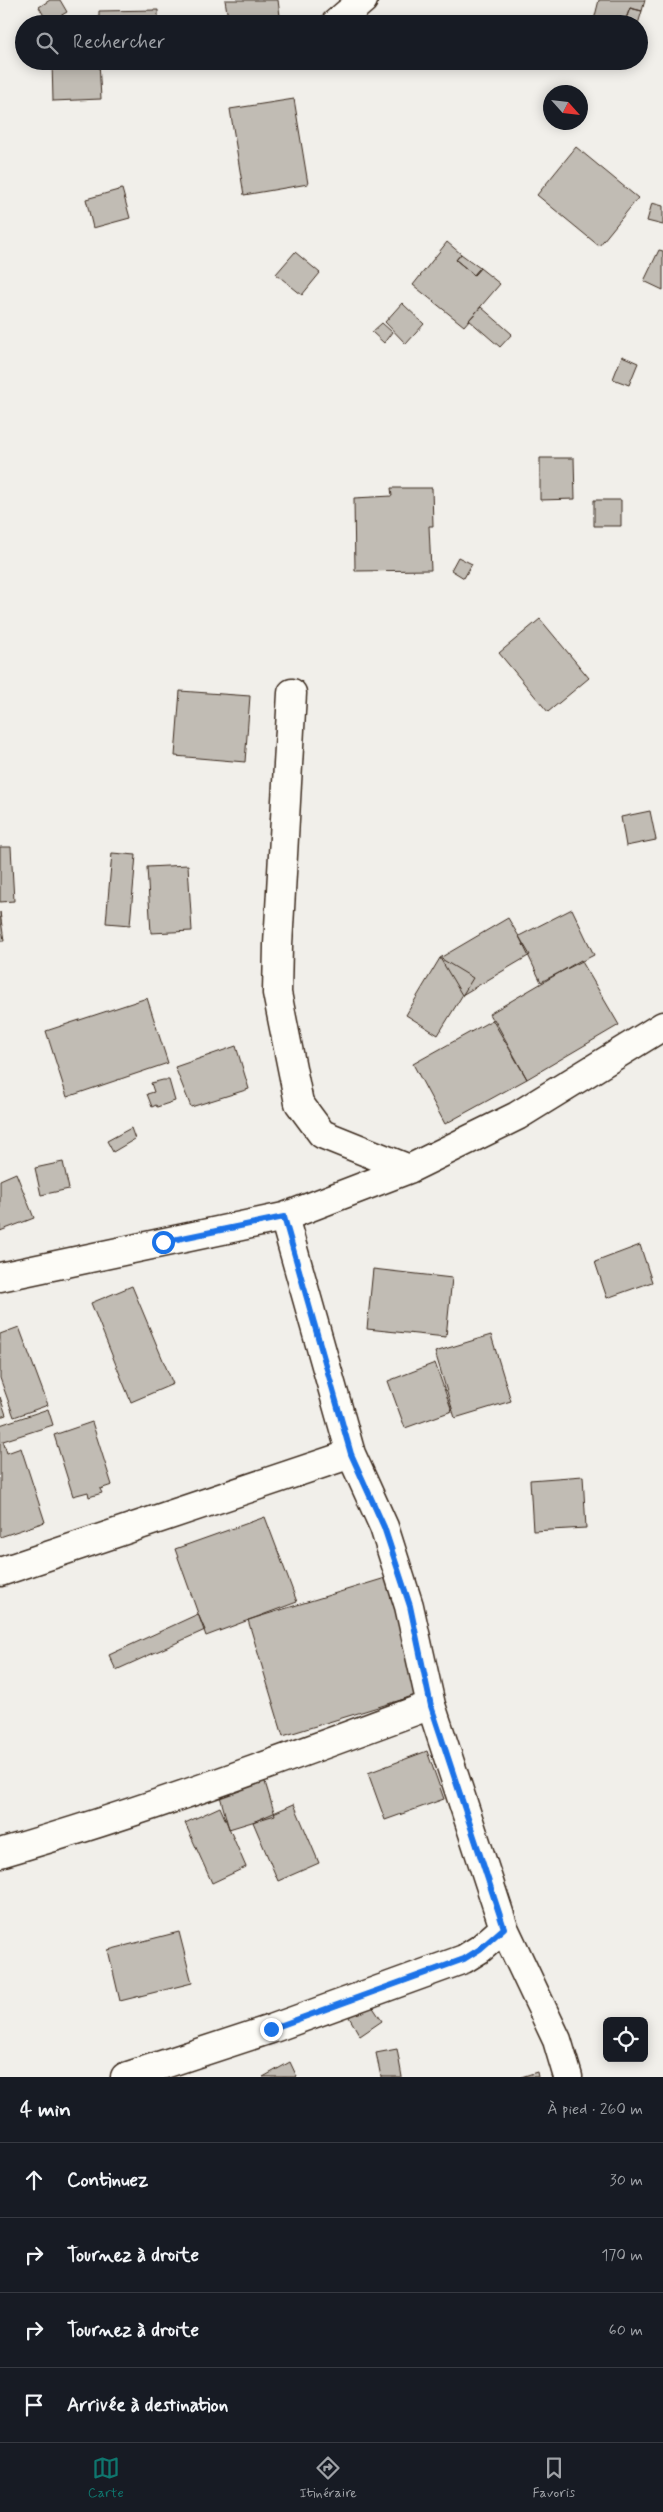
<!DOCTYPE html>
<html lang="fr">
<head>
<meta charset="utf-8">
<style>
  :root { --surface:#171b24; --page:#242831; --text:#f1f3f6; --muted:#9ea1a6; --line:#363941; --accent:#0f766e }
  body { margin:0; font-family:Mynerve,sans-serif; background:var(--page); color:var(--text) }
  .controls { position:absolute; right:15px; bottom:15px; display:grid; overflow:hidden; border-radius:8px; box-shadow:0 2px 12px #0003 }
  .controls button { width:45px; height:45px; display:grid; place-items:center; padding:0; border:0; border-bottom:1px solid var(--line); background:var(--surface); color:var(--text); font:25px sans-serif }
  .compass { position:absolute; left:543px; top:85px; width:45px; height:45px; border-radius:50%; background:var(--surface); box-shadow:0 2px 12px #0003; rotate:117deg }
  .stop { position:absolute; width:15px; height:15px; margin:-11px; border:4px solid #1a73e8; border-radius:50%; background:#fff }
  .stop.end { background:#1a73e8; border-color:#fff; box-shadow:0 1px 5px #0008 }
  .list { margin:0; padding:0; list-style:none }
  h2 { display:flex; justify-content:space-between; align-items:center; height:65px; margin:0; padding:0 20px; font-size:21px }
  h2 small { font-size:16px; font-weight:400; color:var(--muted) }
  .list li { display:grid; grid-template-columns:32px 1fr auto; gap:15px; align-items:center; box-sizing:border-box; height:75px; padding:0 20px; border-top:1px solid var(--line) }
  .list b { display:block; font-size:19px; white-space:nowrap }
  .list em { font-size:16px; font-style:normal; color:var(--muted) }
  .icon { flex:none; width:28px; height:28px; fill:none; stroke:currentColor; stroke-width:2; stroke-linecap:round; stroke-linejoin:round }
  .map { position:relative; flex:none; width:663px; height:2077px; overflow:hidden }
  .search { position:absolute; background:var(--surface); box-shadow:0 2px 12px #0003; left:15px; right:15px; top:15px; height:55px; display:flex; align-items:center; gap:12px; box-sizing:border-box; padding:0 18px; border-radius:28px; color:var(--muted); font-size:19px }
  .sheet { height:365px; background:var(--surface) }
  nav { display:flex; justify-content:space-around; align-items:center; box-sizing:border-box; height:70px; border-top:1px solid var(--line); background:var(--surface); font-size:14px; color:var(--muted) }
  nav a { display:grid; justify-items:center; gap:2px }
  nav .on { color:var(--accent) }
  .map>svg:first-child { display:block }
  .building { fill:#c1bcb4; stroke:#3b2a1e }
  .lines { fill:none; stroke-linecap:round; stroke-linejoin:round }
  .minor-casing { stroke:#3b2a1e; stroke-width:31 }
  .minor { stroke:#fdfcf7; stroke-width:28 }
  .route { stroke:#1a73e8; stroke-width:6 }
</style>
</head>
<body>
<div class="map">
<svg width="663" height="2077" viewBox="0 0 663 2077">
  <rect width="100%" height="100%" fill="#f1efea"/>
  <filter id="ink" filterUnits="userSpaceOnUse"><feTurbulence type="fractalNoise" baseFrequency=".02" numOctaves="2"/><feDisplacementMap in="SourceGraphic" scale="10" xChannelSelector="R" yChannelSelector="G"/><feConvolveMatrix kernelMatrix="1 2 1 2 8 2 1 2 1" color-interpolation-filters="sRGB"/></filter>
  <g filter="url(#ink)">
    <path class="building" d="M 50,0 L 60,0 L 67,12 L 48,23 L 39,7 Z
      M 225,0 L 278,0 L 281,24 L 229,24 Z
      M 599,0 L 645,0 L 642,11 L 630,8 L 624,24 L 593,24 Z
      M 630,8 L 642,11 L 638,24 L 624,24 Z
      M 158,10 L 158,24 L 99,24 L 99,11 Z
      M 52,61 L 99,61 L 101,99 L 53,101 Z
      M 294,99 L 308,184 L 244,195 L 230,109 Z
      M 576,147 L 638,198 L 599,246 L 537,195 Z
      M 122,189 L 130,218 L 93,228 L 86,199 Z
      M 652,203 L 663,206 L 663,225 L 647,221 Z
      M 447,242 L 461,254 L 456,260 L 474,275 L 480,268 L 500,284 L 464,326 L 413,285 Z
      M 659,250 L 663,251 L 663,290 L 644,281 Z
      M 295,252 L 320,273 L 302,295 L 276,274 Z
      M 461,254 L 480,268 L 474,275 L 456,260 Z
      M 402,303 L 424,324 L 406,344 L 385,322 Z
      M 481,307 L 512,334 L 500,347 L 469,320 Z
      M 382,323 L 392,332 L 384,343 L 372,332 Z
      M 622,356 L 638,363 L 629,385 L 613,379 Z
      M 540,458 L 574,458 L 575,499 L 540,500 Z
      M 391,488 L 432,488 L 433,526 L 429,526 L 431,570 L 355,571 L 354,498 L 392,496 Z
      M 594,500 L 621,500 L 621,526 L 594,526 Z
      M 458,557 L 472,564 L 464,578 L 451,570 Z
      M 540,619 L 589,678 L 548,712 L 499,653 Z
      M 180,691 L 250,696 L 245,762 L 175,756 Z
      M 650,811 L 656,840 L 626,846 L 621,817 Z
      M 0,847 L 11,847 L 14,901 L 0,902 Z
      M 112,853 L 136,855 L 130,925 L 106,923 Z
      M 188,865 L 192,931 L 151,933 L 147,867 Z
      M 572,909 L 594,955 L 541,982 L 519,936 Z
      M 0,912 L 4,941 L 0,941 Z
      M 508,918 L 530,955 L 462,995 L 440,958 Z
      M 440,958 L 473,978 L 438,1035 L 406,1015 Z
      M 581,960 L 619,1025 L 527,1079 L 489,1014 Z
      M 147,998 L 168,1063 L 67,1097 L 46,1031 Z
      M 494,1019 L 527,1079 L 445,1124 L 413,1064 Z
      M 236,1046 L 249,1089 L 191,1107 L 175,1067 Z
      M 163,1080 L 169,1080 L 175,1101 L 157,1107 L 156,1105 L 152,1107 L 147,1094 L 154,1092 L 151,1083 Z
      M 131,1128 L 135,1139 L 113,1152 L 107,1141 Z
      M 63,1162 L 69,1189 L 41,1195 L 35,1168 Z
      M 16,1173 L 34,1218 L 0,1231 L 0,1180 Z
      M 640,1245 L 652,1282 L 607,1298 L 595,1262 Z
      M 373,1269 L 452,1278 L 446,1337 L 367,1329 Z
      M 132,1286 L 173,1384 L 131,1402 L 91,1303 Z
      M 19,1327 L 48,1405 L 14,1417 L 0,1378 L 0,1334 Z
      M 491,1335 L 511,1401 L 455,1418 L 435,1352 Z
      M 435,1363 L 452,1411 L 405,1428 L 388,1381 Z
      M 0,1397 L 6,1415 L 0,1417 Z
      M 48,1409 L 53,1425 L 3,1441 L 7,1453 L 21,1448 L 45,1522 L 0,1537 L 0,1425 Z
      M 92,1422 L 112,1485 L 100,1489 L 102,1493 L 89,1497 L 88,1492 L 73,1496 L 54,1435 Z
      M 583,1476 L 586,1528 L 533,1531 L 530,1480 Z
      M 265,1517 L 297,1602 L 206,1636 L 175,1549 Z
      M 392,1576 L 427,1692 L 283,1736 L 248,1620 Z
      M 198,1614 L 205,1630 L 116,1670 L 109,1655 Z
      M 427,1751 L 444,1799 L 385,1820 L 368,1773 Z
      M 262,1772 L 275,1815 L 229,1829 L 217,1785 Z
      M 294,1804 L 319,1863 L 278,1881 L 253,1822 Z
      M 220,1807 L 246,1867 L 212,1883 L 185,1823 Z
      M 179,1932 L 192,1983 L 120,2001 L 108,1950 Z
      M 370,2003 L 382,2021 L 360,2036 L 349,2017 Z
      M 397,2049 L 402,2077 L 381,2077 L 376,2053 Z
      M 290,2062 L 297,2077 L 263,2077 Z
      M 537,2072 L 538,2077 L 521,2077 Z"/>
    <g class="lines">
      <g class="minor-casing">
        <path id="minor" d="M 335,24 L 363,0
          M 292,693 L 278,945 L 277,993 L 299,1103 L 322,1134 L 409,1169
          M 284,1217 L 351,1454 L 384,1527 L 409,1606 L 431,1705 L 504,1928 L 557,2040 L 568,2077
          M 0,1277 L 284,1217 L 409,1169 L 517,1116 L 663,1026
          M 0,1572 L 351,1454
          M 0,1853 C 146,1811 288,1758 431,1705
          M 125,2077 L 271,2029 L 464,1959 L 480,1949 L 504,1928"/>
      </g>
      <use href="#minor" class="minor"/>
    </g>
  </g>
  <g class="lines" filter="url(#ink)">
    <path class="route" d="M 163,1242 L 284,1217 L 351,1454 L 384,1527 L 410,1606 L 431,1706 L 504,1928 L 480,1949 L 464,1959 L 271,2029"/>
  </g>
</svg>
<div class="controls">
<button><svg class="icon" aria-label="locate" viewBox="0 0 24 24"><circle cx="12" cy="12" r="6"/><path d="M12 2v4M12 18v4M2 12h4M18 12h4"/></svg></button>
</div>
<svg class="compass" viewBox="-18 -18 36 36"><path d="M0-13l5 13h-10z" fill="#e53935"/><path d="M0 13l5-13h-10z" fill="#9ea1a6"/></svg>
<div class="stop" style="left:163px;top:1242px"></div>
<div class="stop end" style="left:271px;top:2029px"></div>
<div class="search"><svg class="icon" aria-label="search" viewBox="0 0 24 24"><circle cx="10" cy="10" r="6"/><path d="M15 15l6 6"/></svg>Rechercher</div>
</div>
<section class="sheet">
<h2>4 min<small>À pied · 260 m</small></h2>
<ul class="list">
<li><svg class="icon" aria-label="ahead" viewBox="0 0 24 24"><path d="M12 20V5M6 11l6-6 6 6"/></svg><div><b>Continuez</b></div><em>30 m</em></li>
<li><svg class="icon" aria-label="right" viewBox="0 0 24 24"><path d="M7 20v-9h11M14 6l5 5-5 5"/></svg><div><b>Tournez à droite</b></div><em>170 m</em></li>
<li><svg class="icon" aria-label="right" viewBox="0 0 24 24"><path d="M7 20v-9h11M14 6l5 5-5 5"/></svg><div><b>Tournez à droite</b></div><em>60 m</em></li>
<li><svg class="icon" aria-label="arrive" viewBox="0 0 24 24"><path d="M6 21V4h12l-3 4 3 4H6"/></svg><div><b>Arrivée à destination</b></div></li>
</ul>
</section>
<nav>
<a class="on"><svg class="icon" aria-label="map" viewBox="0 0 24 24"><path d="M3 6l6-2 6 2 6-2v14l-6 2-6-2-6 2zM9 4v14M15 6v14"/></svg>Carte</a>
<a><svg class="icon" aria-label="directions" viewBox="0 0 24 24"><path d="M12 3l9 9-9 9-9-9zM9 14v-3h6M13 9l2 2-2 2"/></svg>Itinéraire</a>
<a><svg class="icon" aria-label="saved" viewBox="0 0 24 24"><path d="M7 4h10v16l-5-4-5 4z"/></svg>Favoris</a>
</nav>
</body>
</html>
